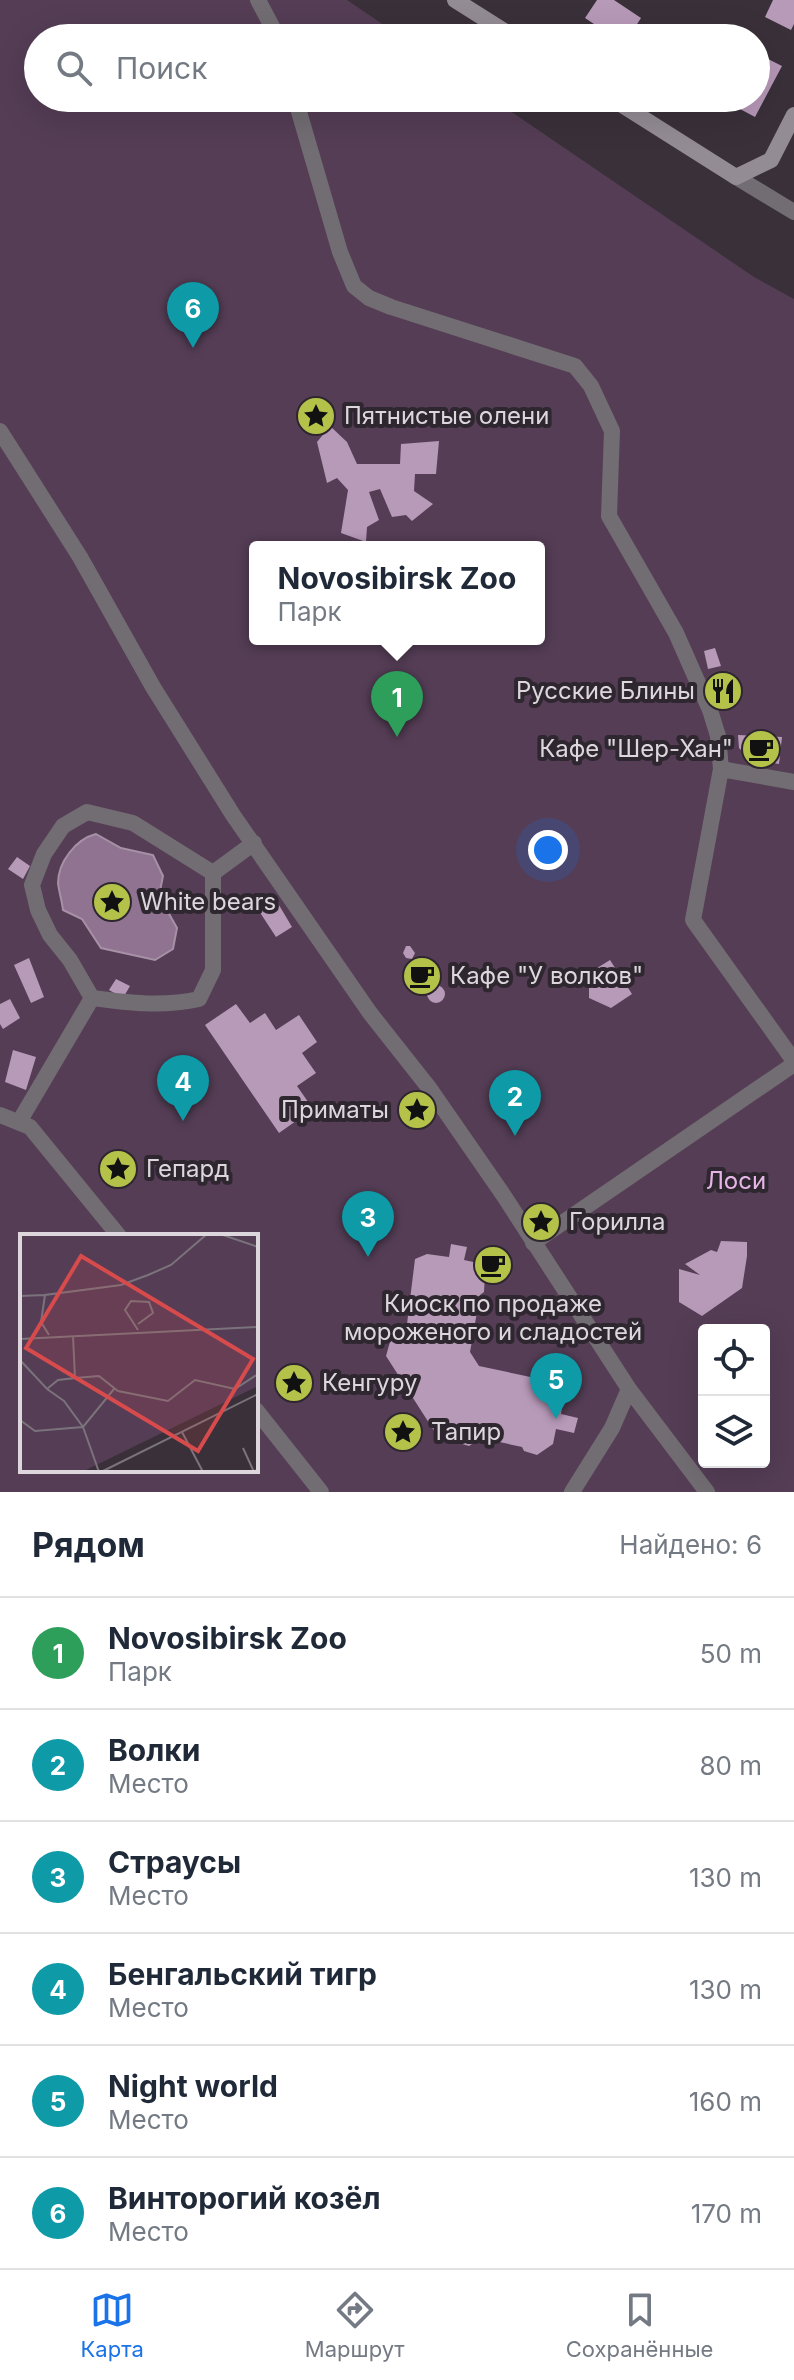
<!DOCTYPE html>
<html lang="ru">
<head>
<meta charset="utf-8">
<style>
  :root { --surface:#fff; --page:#f6f6f7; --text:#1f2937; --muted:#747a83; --line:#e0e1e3; --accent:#1a73e8 }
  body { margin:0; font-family:Inter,sans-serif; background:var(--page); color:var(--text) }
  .controls { position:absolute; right:24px; bottom:24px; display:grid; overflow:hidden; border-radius:8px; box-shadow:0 8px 32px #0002 }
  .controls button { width:72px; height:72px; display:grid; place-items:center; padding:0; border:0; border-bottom:2px solid var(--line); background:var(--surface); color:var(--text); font:40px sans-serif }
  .you { position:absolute; left:548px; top:850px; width:28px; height:28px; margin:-20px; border:6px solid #fff; border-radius:50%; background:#1a73e8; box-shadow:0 0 0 12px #1a73e833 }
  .badge { display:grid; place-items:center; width:52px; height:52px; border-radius:50%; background:var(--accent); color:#fff; font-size:26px; font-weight:700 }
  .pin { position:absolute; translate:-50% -66px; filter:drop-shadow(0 2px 4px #0008) }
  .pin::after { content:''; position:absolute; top:42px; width:28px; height:24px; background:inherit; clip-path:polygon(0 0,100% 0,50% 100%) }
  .popup { position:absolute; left:249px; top:541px; width:296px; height:104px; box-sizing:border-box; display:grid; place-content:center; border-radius:8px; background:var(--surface); filter:drop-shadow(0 2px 6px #0005); font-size:26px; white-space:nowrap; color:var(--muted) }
  .popup b { font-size:30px; color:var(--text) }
  .popup::after { content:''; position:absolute; left:50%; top:100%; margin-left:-16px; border:16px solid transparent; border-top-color:var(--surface) }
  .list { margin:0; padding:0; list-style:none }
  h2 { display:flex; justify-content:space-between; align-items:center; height:104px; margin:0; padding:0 32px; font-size:34px }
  h2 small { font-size:26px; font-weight:400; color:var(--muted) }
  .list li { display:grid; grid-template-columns:52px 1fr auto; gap:24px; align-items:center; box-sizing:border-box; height:112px; padding:0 32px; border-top:2px solid var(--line) }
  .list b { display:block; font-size:30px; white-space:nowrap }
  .list p { margin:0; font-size:26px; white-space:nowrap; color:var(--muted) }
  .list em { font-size:26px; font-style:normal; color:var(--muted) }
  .icon { flex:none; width:44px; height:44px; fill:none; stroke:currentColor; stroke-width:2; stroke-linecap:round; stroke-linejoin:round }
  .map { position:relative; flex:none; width:794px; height:1492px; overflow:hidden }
  .search { position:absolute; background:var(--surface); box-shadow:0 8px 32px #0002; left:24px; right:24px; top:24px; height:88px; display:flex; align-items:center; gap:20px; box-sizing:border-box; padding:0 28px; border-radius:44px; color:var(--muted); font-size:30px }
  .sheet { height:776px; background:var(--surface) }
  nav { display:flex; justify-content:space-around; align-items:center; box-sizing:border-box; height:112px; border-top:2px solid var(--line); background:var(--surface); font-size:22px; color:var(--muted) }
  nav a { display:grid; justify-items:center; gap:4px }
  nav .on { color:var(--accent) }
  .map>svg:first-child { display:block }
  .green { fill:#543d55; fill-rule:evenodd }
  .water { fill:#907390; stroke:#a791a7; stroke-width:2 }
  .building { fill:#b799b8 }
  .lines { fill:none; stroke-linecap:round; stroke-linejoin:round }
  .street { stroke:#726d72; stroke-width:16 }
  .secondary { stroke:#948c94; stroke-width:16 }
  .labels { text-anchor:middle; stroke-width:8; stroke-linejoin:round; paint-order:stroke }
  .poi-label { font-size:24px; fill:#ddd7dd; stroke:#2f2730; text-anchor:start }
  .park-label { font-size:24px; fill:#e6b5e7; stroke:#2f2730 }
  .inset-road { fill:none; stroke:#7b737b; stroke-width:2 }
  .view { fill:#d74b4c; fill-opacity:0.15; stroke:#d74b4c; stroke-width:4 }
  .inset-edge { fill:none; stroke:#ddd7dd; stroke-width:4 }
</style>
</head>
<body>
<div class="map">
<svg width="794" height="1492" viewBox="0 0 794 1492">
  <rect width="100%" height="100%" fill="#3a303a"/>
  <path class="green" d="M 0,0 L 347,0 L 403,38 L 38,38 L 38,98 L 491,98 L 754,277 L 794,299 L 794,1492 L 0,1492 ZM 255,547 L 539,547 L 539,639 L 255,639 ZM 22,1236 L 256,1236 L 256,1470 L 22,1470 ZM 704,1330 L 764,1330 L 764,1462 L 704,1462 Z"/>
  <path class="water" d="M 96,834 L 121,848 L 153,855 L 163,876 L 159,896 L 177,928 L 173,949 L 155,960 L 101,948 L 82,919 L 63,910 C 62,901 59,892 58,883 C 58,862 76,839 96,834 Z"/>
  <path class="building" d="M 597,0 L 614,0 L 641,18 L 628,38 L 615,38 L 585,18 Z
    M 773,0 L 794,0 L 794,24 L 791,30 L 765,17 Z
    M 678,27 L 696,38 L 672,38 Z
    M 756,53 L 782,66 L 755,117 L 725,101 L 727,98 L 756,98 Z
    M 330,426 L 347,442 L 357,464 L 400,464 L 401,444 L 439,441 L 436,474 L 415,474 L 414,491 L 433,504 L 412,521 L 406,515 L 392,517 L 380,489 L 369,492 L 379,520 L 367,527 L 366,542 L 341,533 L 348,490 L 337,478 L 327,483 L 317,442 Z
    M 715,648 L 721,666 L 708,669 L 704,651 Z
    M 727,679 L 732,699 L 718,702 L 713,682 Z
    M 738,735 L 782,737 L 779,764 L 750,759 L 739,748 Z
    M 17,857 L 30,866 L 23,879 L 8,869 Z
    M 276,900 L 292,927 L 276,937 L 259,911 Z
    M 406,946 L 410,946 L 415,953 L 412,959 L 406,958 L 403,953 Z
    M 29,958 L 44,997 L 31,1003 L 14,965 Z
    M 421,958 L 435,981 L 428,985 L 418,985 L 409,971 L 412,963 Z
    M 610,960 L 632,994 L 611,1008 L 589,998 L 589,973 Z
    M 116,979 L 130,986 L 123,998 L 109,990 Z
    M427 994a9 9 0 1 1 18 0a9 9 0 1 1-18 0Z
    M 10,999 L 20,1018 L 3,1029 L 0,1024 L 0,1004 Z
    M 236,1004 L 250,1023 L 265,1013 L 276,1030 L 299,1015 L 317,1042 L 302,1053 L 316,1073 L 297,1086 L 313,1109 L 279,1133 L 205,1025 Z
    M 13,1050 L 36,1057 L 26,1090 L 5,1082 Z
    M 721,1241 L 747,1242 L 747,1256 L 742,1288 L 702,1316 L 679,1302 L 679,1269 L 700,1275 L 685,1264 L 711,1250 L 717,1252 Z
    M 451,1244 L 467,1247 L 464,1260 L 478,1263 L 480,1267 L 501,1254 L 506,1262 L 485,1275 L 484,1292 L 480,1295 L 470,1352 L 479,1366 L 554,1382 L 564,1396 L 561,1414 L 578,1418 L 574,1433 L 556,1429 L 553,1444 L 537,1455 L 524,1451 L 522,1447 L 481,1438 L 469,1446 L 438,1437 L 386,1356 L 393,1331 L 407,1324 L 415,1259 L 427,1254 L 449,1257 Z"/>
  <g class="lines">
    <path class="street" d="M 258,0 L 278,38
      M 295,98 L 340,252 L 354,286 L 369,298 L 391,307 L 575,366 L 591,386 L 612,431 L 609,516 L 676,633 L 710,710 L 718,736 L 721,769 L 693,920 L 794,1061
      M 736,177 L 794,212
      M 0,431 L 80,557 L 153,687 L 233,815 L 370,1013 L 430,1089 L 504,1196 L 629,1389 L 707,1492
      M 721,769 L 794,782
      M 213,873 L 133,823 L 87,812 L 63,826 L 44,854 L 32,885 L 38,910 L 50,935 L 70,960 L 92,998 C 129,1003 163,1007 199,999 L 213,970 L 213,873 L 254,843
      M 0,1115 L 30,1127 L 119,1236
      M 19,1122 L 92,998
      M 533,1243 L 794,1064
      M 256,1410 L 321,1492
      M 572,1492 L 612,1428 L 629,1389"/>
    <path class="secondary" d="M 455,0 L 515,38
      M 611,98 L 736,177 L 771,160 L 794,115"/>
  </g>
  <defs>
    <g id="sight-disc" transform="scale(2)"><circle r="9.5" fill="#b4c24a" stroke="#2f2730"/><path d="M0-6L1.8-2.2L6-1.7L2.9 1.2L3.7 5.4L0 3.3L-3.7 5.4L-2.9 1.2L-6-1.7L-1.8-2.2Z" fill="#111"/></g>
    <g id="restaurant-disc" transform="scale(2)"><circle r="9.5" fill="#b4c24a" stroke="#2f2730"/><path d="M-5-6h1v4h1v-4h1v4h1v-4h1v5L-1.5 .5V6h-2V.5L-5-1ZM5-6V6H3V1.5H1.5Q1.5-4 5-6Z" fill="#111"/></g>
    <g id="cafe-disc" transform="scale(2)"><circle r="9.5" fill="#b4c24a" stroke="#2f2730"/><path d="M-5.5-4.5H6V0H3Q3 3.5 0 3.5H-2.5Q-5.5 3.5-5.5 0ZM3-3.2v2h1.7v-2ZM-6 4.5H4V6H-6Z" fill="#111"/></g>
  </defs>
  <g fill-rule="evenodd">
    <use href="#sight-disc" x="316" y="416"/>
    <use href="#restaurant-disc" x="723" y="691"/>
    <use href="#cafe-disc" x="761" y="749"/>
    <use href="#sight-disc" x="112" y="902"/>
    <use href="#cafe-disc" x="422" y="976"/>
    <use href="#sight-disc" x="417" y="1110"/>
    <use href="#sight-disc" x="118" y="1169"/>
    <use href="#sight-disc" x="541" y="1222"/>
    <use href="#cafe-disc" x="493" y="1265"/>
    <use href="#sight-disc" x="294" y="1383"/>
    <use href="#sight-disc" x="403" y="1432"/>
  </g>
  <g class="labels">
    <g class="poi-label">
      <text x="344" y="424">Пятнистые олени</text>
      <text x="695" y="699" text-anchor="end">Русские Блины</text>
      <text x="733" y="757" text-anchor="end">Кафе "Шер-Хан"</text>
      <text x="140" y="910">White bears</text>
      <text x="450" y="984">Кафе "У волков"</text>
      <text x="389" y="1118" text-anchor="end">Приматы</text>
      <text x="146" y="1177">Гепард</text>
      <text x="569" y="1230">Горилла</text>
      <text x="493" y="1312" text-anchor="middle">Киоск по продаже<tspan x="493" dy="28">мороженого и сладостей</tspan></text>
      <text x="322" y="1391">Кенгуру</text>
      <text x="431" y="1440">Тапир</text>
    </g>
    <g class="park-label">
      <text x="736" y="1189">Лоси</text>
    </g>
  </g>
  <g transform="translate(20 1234)">
    <rect width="238" height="238" fill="#3a303a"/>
    <path d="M 0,0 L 238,0 L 238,152 L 62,238 L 0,238 Z" fill="#543d55"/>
    <path class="inset-road" d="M 200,0 L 238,13M 0,62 L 25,61M 118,90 L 133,79 L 129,68 L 111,67 L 105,76 L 118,96M 29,101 L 21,88 L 25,61 L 101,51 L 128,41 L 151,31 L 187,0M 0,105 L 238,93M 0,126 L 27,155 L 38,146 L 55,144 L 53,102M 55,144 L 79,142 L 98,157 L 148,167 L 175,146 L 215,155 L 238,140M 27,155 L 44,167 L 63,193 L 79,238M 0,186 L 15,197 L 63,193 L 94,155M 162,198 L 183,238M 223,214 L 234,238 L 238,235M 81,238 L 238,160"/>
    <path class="view" d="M 61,22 L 233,125 L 178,217 L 6,114 Z"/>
    <rect width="238" height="238" class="inset-edge"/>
  </g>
</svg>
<div class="controls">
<button><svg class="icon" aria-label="locate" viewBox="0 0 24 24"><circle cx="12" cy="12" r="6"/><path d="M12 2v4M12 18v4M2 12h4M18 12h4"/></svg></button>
<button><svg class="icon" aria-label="layers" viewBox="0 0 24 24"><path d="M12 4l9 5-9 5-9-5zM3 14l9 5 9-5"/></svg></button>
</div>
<div class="you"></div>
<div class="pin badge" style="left:397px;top:737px;background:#2e9e5b">1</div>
<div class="popup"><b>Novosibirsk Zoo</b>Парк</div>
<div class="pin badge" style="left:515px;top:1136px;background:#0f9aa8">2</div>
<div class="pin badge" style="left:368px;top:1257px;background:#0f9aa8">3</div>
<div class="pin badge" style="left:183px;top:1121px;background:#0f9aa8">4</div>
<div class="pin badge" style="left:556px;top:1419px;background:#0f9aa8">5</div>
<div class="pin badge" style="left:193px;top:348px;background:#0f9aa8">6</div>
<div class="search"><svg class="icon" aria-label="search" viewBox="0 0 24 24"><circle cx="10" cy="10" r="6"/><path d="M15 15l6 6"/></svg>Поиск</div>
</div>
<section class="sheet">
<h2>Рядом<small>Найдено: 6</small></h2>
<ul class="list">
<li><span class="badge" style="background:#2e9e5b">1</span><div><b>Novosibirsk Zoo</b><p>Парк</p></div><em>50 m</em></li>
<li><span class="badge" style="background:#0f9aa8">2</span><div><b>Волки</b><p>Место</p></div><em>80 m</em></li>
<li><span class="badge" style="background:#0f9aa8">3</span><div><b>Страусы</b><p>Место</p></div><em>130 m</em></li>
<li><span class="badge" style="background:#0f9aa8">4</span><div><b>Бенгальский тигр</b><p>Место</p></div><em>130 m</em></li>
<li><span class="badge" style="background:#0f9aa8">5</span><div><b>Night world</b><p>Место</p></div><em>160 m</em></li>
<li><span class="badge" style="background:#0f9aa8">6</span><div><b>Винторогий козёл</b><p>Место</p></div><em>170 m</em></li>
</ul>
</section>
<nav>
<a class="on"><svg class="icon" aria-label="map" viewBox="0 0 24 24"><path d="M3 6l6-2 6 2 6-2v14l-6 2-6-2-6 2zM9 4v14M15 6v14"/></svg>Карта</a>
<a><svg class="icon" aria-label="directions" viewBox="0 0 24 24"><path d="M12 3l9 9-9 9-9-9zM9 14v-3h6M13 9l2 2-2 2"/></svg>Маршрут</a>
<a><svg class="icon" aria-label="saved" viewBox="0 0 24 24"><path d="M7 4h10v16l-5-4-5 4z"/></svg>Сохранённые</a>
</nav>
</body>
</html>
